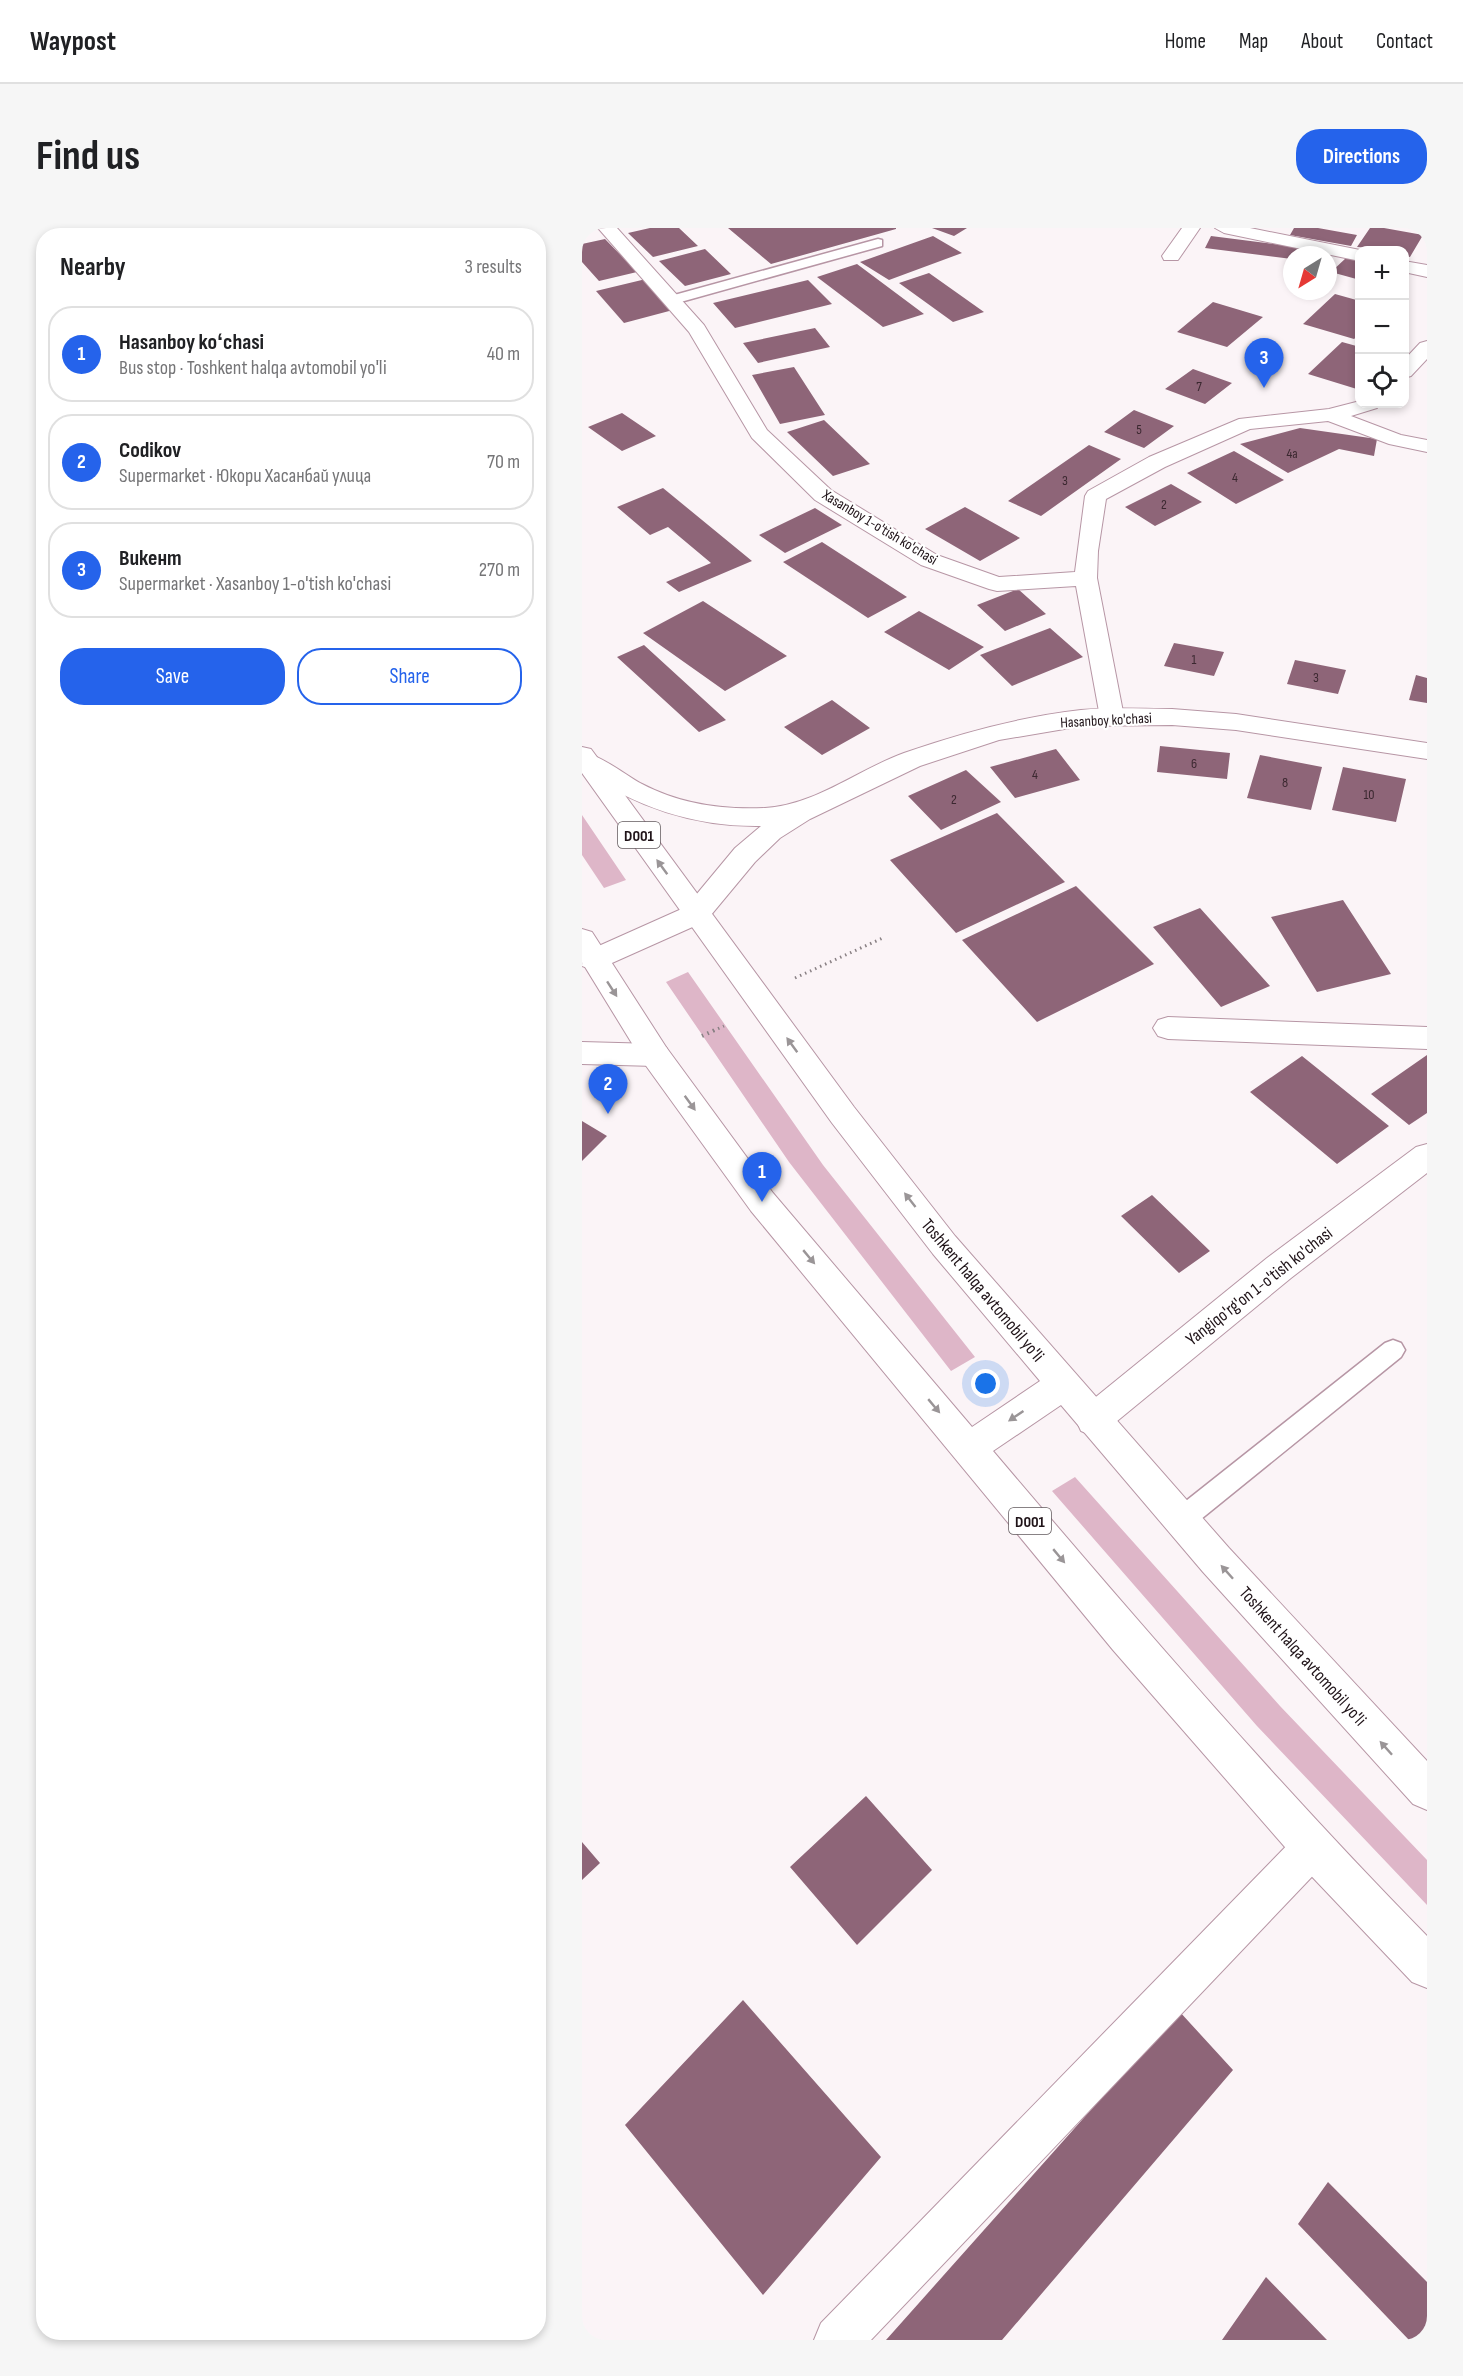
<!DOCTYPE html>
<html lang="en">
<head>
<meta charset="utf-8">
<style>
  :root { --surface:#fff; --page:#f6f6f6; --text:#202124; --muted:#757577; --line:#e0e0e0; --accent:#2563eb }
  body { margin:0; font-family:"Sofia Sans Condensed",sans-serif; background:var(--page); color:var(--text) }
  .controls { position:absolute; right:18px; top:18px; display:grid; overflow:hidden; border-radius:12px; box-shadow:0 3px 9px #0003 }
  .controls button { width:54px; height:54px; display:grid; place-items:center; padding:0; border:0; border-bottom:2px solid var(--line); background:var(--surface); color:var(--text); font:30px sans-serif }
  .compass { position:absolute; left:701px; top:18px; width:54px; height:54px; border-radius:50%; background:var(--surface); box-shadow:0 3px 9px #0003; rotate:217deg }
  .you { position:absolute; left:404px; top:1156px; width:21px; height:21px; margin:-15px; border:4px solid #fff; border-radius:50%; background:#1a73e8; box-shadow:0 0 0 9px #1a73e833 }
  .badge { display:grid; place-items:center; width:39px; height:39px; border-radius:50%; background:var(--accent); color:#fff; font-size:20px; font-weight:700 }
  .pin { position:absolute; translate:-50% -50px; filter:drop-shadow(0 2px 3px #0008) }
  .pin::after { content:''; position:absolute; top:32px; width:21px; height:18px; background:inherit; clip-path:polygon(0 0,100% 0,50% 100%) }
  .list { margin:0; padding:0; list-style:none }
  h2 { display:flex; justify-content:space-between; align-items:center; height:78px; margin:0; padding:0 24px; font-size:26px }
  h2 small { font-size:20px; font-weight:400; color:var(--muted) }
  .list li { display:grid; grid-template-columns:39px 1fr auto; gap:18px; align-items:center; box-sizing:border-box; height:96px; margin:0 12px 12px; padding:0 12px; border:2px solid var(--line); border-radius:24px }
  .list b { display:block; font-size:22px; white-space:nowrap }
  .list p { margin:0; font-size:20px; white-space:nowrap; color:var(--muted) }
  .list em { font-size:20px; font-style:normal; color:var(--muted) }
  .actions { display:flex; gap:12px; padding:18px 24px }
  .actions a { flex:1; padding:14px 0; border:2px solid var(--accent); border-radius:24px; text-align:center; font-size:21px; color:var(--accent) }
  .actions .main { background:var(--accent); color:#fff }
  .icon { flex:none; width:33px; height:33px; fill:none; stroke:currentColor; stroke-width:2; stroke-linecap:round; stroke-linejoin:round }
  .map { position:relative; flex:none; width:845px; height:2112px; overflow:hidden; border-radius:24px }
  header { display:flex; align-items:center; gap:36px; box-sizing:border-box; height:84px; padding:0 30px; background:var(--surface); border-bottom:2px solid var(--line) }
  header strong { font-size:28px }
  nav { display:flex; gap:33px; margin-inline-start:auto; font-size:21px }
  .intro { display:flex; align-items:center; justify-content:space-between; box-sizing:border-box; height:144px; padding:0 36px }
  h1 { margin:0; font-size:42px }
  .button { padding:15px 27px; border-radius:24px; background:var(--accent); color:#fff; font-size:21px; font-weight:700 }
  main { display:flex; gap:36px; padding:0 36px }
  aside { flex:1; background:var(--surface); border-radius:24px; box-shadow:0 3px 9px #0003 }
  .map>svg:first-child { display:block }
  .green { fill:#deb6c8 }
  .building { fill:#8e6578 }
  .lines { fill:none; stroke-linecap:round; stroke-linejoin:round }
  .service-casing { stroke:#b796a5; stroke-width:3 }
  .minor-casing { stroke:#b796a5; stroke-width:2 }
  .tertiary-casing { stroke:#b796a5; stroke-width:2 }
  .secondary-casing { stroke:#b796a5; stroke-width:2 }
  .trunk-casing { stroke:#b796a5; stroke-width:2 }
  .path-far1 { stroke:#898084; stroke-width:3; stroke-dasharray:1.5 4; stroke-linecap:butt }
  .path { stroke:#898084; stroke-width:4; stroke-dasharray:1.5 4.5; stroke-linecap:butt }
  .service { fill:#fff; fill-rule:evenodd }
  .minor { fill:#fff; fill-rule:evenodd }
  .tertiary { fill:#fff; fill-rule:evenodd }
  .secondary { fill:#fff; fill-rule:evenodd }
  .trunk { fill:#fff; fill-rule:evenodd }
  .oneway { fill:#9a9597 }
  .labels { text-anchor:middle; stroke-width:4.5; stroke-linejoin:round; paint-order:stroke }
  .far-number-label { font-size:14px; fill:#3b2830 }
  .far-street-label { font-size:15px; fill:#1f1318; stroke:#fff }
  .shield { fill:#fff; stroke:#625a5d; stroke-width:1.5 }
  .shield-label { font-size:16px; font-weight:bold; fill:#1f1318 }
  .street-label { font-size:18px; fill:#1f1318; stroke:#fff }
</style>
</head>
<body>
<header>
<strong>Waypost</strong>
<nav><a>Home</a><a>Map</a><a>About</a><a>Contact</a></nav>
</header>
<div class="intro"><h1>Find us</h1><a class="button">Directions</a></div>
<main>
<aside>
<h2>Nearby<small>3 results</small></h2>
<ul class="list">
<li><span class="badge">1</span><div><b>Hasanboy koʻchasi</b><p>Bus stop · Toshkent halqa avtomobil yo'li</p></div><em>40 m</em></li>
<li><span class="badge">2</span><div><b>Codikov</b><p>Supermarket · Юкори Хасанбай улица</p></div><em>70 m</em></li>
<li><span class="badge">3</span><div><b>Викент</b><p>Supermarket · Xasanboy 1-o'tish ko'chasi</p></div><em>270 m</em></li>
</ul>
<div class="actions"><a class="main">Save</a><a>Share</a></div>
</aside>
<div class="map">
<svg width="845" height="2112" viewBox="0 0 845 2112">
  <rect width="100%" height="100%" fill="#fbf4f7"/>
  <path class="green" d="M 0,587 L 44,652 L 22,660 L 0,627 Z
    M 106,744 L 241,937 L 393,1129 L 369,1143 L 207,934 L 84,754 Z
    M 493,1249 L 698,1478 L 845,1632 L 845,1677 L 675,1498 L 470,1263 Z"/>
  <path class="building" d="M 68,0 L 97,0 L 116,18 L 71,29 L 46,5 Z
    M 146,0 L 314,0 L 314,1 L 189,36 Z
    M 350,0 L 385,0 L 372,8 Z
    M 712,0 L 736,0 L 775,7 L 769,18 L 708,7 Z
    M 788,0 L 802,0 L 841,7 L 828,29 L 822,28 L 822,22 L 775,19 Z
    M 351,8 L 380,25 L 307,52 L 278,34 Z
    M 629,8 L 716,19 L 710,31 L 623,20 Z
    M 23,11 L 55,44 L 17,53 L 0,34 L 0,16 Z
    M 123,21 L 149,46 L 103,58 L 77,33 Z
    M 764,30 L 778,33 L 778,52 L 749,44 Z
    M 275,36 L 342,86 L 301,99 L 235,49 Z
    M 347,45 L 402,84 L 371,94 L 317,55 Z
    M 64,51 L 91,82 L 42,95 L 14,63 Z
    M 226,52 L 250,76 L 153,100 L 131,75 Z
    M 753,66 L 778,73 L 778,106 L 772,111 L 721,96 Z
    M 631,74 L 681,89 L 645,119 L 595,104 Z
    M 233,100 L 248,119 L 176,135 L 161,115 Z
    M 760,114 L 778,119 L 778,162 L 726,146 Z
    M 212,139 L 243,187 L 198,196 L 170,147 Z
    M 611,141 L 650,155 L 623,176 L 583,161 Z
    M 552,182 L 592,198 L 562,220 L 522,204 Z
    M 40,185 L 74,208 L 40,223 L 6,199 Z
    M 242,192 L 288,236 L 251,248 L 205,204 Z
    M 718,200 L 795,211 L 792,228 L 757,221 L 706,245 L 658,216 Z
    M 507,217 L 539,231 L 459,288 L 426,273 Z
    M 652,223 L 702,252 L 654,276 L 605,245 Z
    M 589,256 L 620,274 L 573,298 L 543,279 Z
    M 81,260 L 170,333 L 97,364 L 84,354 L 129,335 L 86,299 L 68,307 L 35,279 Z
    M 383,279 L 438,310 L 398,333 L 343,301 Z
    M 233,280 L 260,297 L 203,325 L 177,307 Z
    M 240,314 L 325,369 L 286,390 L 201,334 Z
    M 436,361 L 464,386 L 423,403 L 395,377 Z
    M 121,373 L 205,428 L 143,463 L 61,405 Z
    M 337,383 L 402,419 L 367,442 L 302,404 Z
    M 468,400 L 501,429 L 430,458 L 398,427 Z
    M 592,415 L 642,424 L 632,448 L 582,438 Z
    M 62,417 L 144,492 L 117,504 L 35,429 Z
    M 713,432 L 764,442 L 756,466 L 705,456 Z
    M 834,447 L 845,450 L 845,475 L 827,472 Z
    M 250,472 L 288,500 L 240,527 L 202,499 Z
    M 578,518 L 648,525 L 645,551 L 575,544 Z
    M 474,521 L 498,552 L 433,570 L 408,539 Z
    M 678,527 L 740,539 L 729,582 L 665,570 Z
    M 761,539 L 824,551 L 814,594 L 750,582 Z
    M 384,542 L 419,574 L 359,602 L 326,568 Z
    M 415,585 L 483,654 L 374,705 L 308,632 Z
    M 494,658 L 572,736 L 455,794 L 380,712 Z
    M 761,672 L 809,746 L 735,764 L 689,689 Z
    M 618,680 L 688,758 L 639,779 L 571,699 Z
    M 845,827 L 845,885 L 827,897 L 789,866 Z
    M 720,828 L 807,898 L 755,936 L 668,864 Z
    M 0,893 L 25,908 L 0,933 Z
    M 570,967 L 628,1023 L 597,1045 L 539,988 Z
    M 284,1568 L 350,1642 L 275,1717 L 208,1639 Z
    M 0,1614 L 18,1635 L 0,1652 Z
    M 161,1772 L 299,1929 L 181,2067 L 43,1897 Z
    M 597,1783 L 651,1842 L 420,2112 L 304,2112 Z
    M 746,1954 L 845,2054 L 845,2112 L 827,2112 L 716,1996 Z
    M 684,2049 L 745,2112 L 640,2112 Z"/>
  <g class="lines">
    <g class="service-casing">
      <path id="service" d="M 296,11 L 300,12 L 300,18 L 95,75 L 85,75 L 84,72 L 85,69 Z
        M 811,1112 L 819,1115 L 823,1122 L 819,1129 L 608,1300 L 599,1303 L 590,1300 L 587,1292 L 590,1284 L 803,1115 Z"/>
    </g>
    <g class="minor-casing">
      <path id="minor" d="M 16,0 L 35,0 L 122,97 L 185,202 L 249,262 L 355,327 L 417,349 L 493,344 L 503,268 L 506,263 L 567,229 L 657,191 L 747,181 L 778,173 L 778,176 L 798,176 L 795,180 L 769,188 L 819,207 L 845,212 L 845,224 L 807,216 L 746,193 L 668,201 L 583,239 L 524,271 L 516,323 L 515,350 L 542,489 L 539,495 L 530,497 L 521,495 L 518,489 L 494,358 L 415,363 L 407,361 L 339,337 L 233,272 L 170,210 L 107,104 Z
        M 600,0 L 618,0 L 596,32 L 582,32 L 580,28 Z
        M 633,0 L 668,0 L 778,22 L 778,33 L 642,5 Z
        M 822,33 L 845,37 L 845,49 L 822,44 Z
        M 845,113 L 845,131 L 829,148 L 822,150 L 822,132 L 838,115 Z
        M 586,789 L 845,799 L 845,821 L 586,811 L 576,808 L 571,800 L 576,792 Z
        M 845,916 L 845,945 L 709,1050 L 523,1203 L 511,1208 L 499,1203 L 494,1192 L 499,1181 L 685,1030 L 834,919 Z
        M 730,1599 L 744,1606 L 751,1620 L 744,1634 L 289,2112 L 232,2112 L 239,2095 L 716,1606 Z"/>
    </g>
    <g class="tertiary-casing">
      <path id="tertiary" d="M 0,814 L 73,816 L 84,819 L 88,827 L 84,835 L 73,838 L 0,836 Z"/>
    </g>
    <g class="secondary-casing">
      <path id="secondary" d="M 590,481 L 654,486 L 845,515 L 845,531 L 654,502 L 590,497 L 500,498 L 417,512 L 338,538 L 228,591 L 198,610 L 173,634 L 124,693 L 21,739 L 11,742 L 0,738 L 1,725 L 104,679 L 153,620 L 179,598 C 113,599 55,580 0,542 L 0,526 C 14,523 46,549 60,556 C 98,576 141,582 183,580 C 234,577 275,542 322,525 C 379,505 438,489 499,482 C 529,479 560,481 590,481 Z"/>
    </g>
    <g class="trunk-casing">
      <path id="trunk" d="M 0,519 L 9,521 L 272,879 L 373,1008 L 647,1320 L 845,1533 L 845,1582 L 831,1576 L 621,1344 L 479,1177 L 411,1223 C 552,1389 693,1553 845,1708 L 845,1760 L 830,1754 L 716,1634 L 531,1422 L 169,983 L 62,835 L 0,734 L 0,701 L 10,704 L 84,819 L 191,965 L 390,1199 L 458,1153 L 351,1026 L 250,895 L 0,545 Z"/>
    </g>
    <path class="path-far1" d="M 213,750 L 303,709
      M 131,803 L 142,798"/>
    <path class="path" d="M 120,808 L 135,801"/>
    <use href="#service" class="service"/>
    <use href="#minor" class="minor"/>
    <use href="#tertiary" class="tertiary"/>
    <use href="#secondary" class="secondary"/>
    <use href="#trunk" class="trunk"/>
  </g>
  <defs><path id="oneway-solid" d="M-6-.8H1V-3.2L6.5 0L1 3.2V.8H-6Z" transform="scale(1.5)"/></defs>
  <g class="oneway">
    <use href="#oneway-solid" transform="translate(80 639) rotate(-126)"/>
    <use href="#oneway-solid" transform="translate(30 761) rotate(57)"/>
    <use href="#oneway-solid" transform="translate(210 817) rotate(-126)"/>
    <use href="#oneway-solid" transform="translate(108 875) rotate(54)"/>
    <use href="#oneway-solid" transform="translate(328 972) rotate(-128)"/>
    <use href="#oneway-solid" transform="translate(227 1029) rotate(50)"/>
    <use href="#oneway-solid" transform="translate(352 1178) rotate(50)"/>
    <use href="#oneway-solid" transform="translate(434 1188) rotate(146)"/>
    <use href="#oneway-solid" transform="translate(477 1328) rotate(50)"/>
    <use href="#oneway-solid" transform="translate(645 1344) rotate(-132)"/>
    <use href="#oneway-solid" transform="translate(804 1520) rotate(-132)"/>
  </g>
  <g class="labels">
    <g class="far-number-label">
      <text x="617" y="163">7</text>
      <text x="557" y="206">5</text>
      <text x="710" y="230">4a</text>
      <text x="653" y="254">4</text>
      <text x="483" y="257">3</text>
      <text x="582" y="281">2</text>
      <text x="612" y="436">1</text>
      <text x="734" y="454">3</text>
      <text x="612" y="540">6</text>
      <text x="453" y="551">4</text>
      <text x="703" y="559">8</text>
      <text x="787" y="571">10</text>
      <text x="372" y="576">2</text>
    </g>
    <g class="far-street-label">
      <text transform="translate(298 299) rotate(31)" y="5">Xasanboy 1-o'tish ko'chasi</text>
      <text transform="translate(524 492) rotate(-3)" y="5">Hasanboy ko'chasi</text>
    </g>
    <g class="shield">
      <rect x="36" y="594" width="42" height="26" rx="4.5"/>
      <rect x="427" y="1280" width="42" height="26" rx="4.5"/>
    </g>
    <g class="shield-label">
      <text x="57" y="613">D001</text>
      <text x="448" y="1299">D001</text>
    </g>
    <g class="street-label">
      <text transform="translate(677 1058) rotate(-38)" y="6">Yangiqo'rg'on 1-o'tish ko'chasi</text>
      <text transform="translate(401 1062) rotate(50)" y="6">Toshkent halqa avtomobil yo'li</text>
      <text transform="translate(721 1428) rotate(48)" y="6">Toshkent halqa avtomobil yo'li</text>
    </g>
  </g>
</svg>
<div class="controls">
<button>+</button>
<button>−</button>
<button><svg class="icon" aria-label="locate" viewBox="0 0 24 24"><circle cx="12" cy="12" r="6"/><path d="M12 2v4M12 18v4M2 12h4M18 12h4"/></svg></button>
</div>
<svg class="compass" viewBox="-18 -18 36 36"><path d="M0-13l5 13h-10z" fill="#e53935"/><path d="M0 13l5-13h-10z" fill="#757577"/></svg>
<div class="you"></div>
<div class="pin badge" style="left:180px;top:974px">1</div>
<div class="pin badge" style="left:26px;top:886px">2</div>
<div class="pin badge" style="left:682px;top:160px">3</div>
</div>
</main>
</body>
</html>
